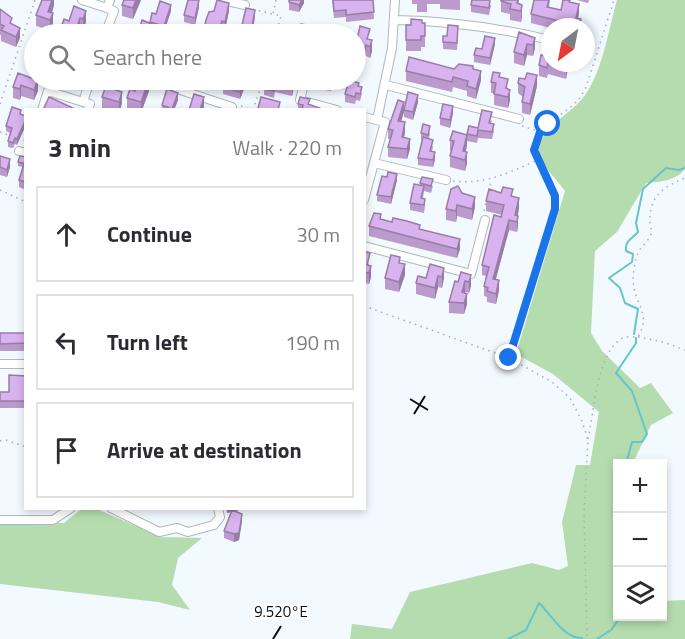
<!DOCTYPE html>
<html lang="en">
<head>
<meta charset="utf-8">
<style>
  :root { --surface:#fff; --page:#f7f7f7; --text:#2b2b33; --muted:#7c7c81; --line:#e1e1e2 }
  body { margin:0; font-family:"Titillium Web",sans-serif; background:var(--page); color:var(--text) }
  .controls { position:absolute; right:18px; bottom:18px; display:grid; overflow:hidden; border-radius:0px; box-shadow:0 3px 9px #0003 }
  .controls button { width:54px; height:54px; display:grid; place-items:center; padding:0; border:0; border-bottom:2px solid var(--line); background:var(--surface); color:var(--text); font:30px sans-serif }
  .compass { position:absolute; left:541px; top:18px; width:54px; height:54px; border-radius:50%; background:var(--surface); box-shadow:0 3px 9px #0003; rotate:212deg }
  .stop { position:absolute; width:18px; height:18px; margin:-14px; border:4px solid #1a73e8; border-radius:50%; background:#fff }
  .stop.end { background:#1a73e8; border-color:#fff; box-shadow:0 2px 6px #0008 }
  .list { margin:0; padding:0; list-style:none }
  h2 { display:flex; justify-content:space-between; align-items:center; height:78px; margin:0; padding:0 24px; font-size:26px }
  h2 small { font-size:20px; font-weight:400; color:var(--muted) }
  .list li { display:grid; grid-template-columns:39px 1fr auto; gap:18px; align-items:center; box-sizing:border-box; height:96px; margin:0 12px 12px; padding:0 12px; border:2px solid var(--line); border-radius:0px }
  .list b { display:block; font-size:22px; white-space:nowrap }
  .list em { font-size:20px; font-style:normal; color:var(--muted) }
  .icon { flex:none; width:33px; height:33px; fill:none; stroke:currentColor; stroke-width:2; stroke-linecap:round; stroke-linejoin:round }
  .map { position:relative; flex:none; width:685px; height:639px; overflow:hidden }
  .search { position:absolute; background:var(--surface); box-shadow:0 3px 9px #0003; left:24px; top:24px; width:342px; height:66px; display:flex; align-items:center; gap:15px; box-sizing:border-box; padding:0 21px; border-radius:33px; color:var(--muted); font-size:22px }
  .panel { position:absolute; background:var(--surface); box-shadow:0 3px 9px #0003; left:24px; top:108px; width:342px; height:402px; border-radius:0px }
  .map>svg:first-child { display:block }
  .green { fill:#b5dcae }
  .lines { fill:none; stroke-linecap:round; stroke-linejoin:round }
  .stream { stroke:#64c5ca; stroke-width:2 }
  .minor-casing { stroke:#afb8bf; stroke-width:10 }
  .path { stroke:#a8aeb3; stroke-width:1.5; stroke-dasharray:1.5 4.5; stroke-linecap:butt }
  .minor { stroke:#fff; stroke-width:8 }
  .wall { fill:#bb9ace }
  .shaded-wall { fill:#987da7 }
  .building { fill:#d9b3ef; stroke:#987da7; stroke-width:1.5 }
  .route { stroke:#1a73e8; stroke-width:8 }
  .ticks { fill:none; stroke:#0a0d0f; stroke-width:2 }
  .ticks-label { font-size:15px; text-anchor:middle; fill:#0a0d0f; stroke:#fff; stroke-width:6; stroke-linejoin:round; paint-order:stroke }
</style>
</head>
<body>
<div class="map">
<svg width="685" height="639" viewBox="0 0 685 639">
  <rect width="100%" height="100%" fill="#f2f9ff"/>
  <path class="green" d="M 617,0 L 685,0 L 685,169 C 676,181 659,182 646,183 L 617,232 L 595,251 L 591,333 L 602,351 L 640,388 L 651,383 L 673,413 L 651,425 L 633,463 L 618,464 L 618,616 L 662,616 L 663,601 L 685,600 L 685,639 L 350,639 L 352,624 L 392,629 L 410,592 L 532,563 L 559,570 L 568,566 L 562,522 L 576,465 L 590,465 L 599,412 L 553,374 L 516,354 L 565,191 C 558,181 537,161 539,148 C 543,127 568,115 581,100 C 601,79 609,28 617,0 Z
    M 81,509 L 97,509 L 161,537 L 202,538 L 178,558 L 172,585 L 190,610 L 158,602 L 0,584 L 0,524 L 64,523 Z"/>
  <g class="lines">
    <path class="stream" d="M 634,334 L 638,309 L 625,303 L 620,288 L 609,278 L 632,262 L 633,254 L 626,251 C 625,240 632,239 638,232 L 636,223 L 643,189 L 666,168 L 679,170 L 685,168
      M 626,464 L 632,442 L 642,442 L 647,434 L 632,391 L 616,373 L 636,343 L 636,338
      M 618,472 L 618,477
      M 618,540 L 615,545 L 618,551
      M 508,639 L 526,630 L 539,603 C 549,612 564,639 582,638
      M 597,639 L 611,630 L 621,616"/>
    <g class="minor-casing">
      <path id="minor" d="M 82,0 L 107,8
        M 223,0 L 245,5
        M 395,20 C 450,21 496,27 550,40
        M 105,34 L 114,11 L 107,8 L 110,0
        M 150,80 L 232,107
        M 305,80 L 300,100 L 337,110
        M 386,85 L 519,119
        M 83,102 L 90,104 L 88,110
        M 42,110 L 48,91 L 83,102 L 90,80
        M 364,117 L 385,122 L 364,200
        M 377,120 L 392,48 L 395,0
        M 19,151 L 26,153
        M 374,163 L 446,180
        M 364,246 L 471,274 L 485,220
        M 0,364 L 26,364
        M 111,508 L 159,532 L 177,528 L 188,532 L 214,525 L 220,517 L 218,508
        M 0,520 L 53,520 L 71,508"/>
    </g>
    <path class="path" d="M 276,0 L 273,14 L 281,16 L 276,34
      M 253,9 L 272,14
      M 586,52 L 597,54
      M 0,104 L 35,0
      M 241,106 L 251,110
      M 253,110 L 263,80
      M 522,126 L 540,132
      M 0,132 L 11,136
      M 18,138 L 26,141
      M 453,181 C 485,185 507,173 536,161
      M 0,190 L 26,202
      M 489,191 L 491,181
      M 484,211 L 486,202
      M 364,306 L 509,358 L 552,382 L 570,398 L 582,421 L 588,440 L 584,513 L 587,639
      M 638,337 L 663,342 L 685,350
      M 510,357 L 555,209 C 555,189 542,174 536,156 C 526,129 565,116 579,99 C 581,96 584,91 586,87 L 614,0
      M 588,439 C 594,413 597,350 623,338 C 627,336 633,337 638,337 C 652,312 634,305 633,280 C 633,273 635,260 638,253 C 641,246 649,241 651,234 C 652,228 649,222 650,216 C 652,193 666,186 685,178
      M 0,441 L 6,440 L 26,447"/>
    <use href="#minor" class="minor"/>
  </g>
  <path class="wall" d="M 54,0 L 54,5 L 52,13 L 53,24 L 50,30 L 36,26 L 36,15 Z
    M 141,0 L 133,19 L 122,16 L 122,5 Z
    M 304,0 L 304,3 L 299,12 L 289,10 L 289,2 Z
    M 332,0 L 373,0 L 374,19 L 346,22 L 346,17 L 334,18 Z
    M 412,0 L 460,0 L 460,10 L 440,9 L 440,4 L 427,4 L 427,12 L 417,12 L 417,4 L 412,4 Z
    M 501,0 L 519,0 L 519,4 L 522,16 L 521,22 L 510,20 L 510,14 L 501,12 Z
    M 550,0 L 549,8 L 561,10 L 570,2 L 579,13 L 578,18 L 581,27 L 550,28 L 531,23 L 531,14 Z
    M 577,0 L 589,0 L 588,3 Z
    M 471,5 L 491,5 L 489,15 L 471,12 Z
    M 74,6 L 86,22 L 83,29 L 80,28 L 78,34 L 60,34 L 60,30 L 69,21 Z
    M 199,7 L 195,25 L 184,22 L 184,15 Z
    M 0,9 L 12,24 L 20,38 L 16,47 L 1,41 L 1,35 L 0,35 Z
    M 171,11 L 164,32 L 152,29 L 151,34 L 138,34 L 150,23 L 156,14 Z
    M 229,11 L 225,30 L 222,30 L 220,34 L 204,34 L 204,29 Z
    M 255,17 L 252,34 L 242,33 L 242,25 Z
    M 422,23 L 425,23 L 425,47 L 421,47 L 421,51 L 406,51 L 406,25 L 411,25 Z
    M 458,33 L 457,50 L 443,49 L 443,36 L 447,36 Z
    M 535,38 L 535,48 L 533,56 L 527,55 L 524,66 L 514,63 L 514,52 Z
    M 370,39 L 372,51 L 370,58 L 366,56 L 363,66 L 356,64 L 356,44 Z
    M 34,44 L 34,64 L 26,62 L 26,53 Z
    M 495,44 L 490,65 L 474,62 L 474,55 L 482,49 Z
    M 541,55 L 568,63 L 568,68 L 566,79 L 548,74 L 547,78 L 539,76 L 539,65 Z
    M 454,69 L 473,69 L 481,80 L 476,99 L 467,96 L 467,91 L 453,87 L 452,92 L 406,81 L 406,71 Z
    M 18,73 L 38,91 L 34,100 L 21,96 L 20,100 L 13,98 L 13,87 Z
    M 500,77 L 508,89 L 510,100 L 508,108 L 494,105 L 494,93 L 491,93 L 491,82 Z
    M 61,80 L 77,80 L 75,84 Z
    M 120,80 L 118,86 L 118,90 L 122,103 L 120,110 L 108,110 L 102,108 L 102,97 Z
    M 187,80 L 207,80 L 205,86 Z
    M 317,80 L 334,80 L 331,91 L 317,89 Z
    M 518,83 L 537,86 L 530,115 L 522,113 L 522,102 L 523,97 L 518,93 Z
    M 273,84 L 294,86 L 292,96 L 275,92 L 274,98 L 264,95 L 264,89 Z
    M 223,86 L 244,89 L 240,99 L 223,94 Z
    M 359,86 L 362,94 L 360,101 L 356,100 L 355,104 L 345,102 L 345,94 Z
    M 135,91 L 149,91 L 142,110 L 130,110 L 127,109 L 127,98 Z
    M 178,100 L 174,110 L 162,110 L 162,105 Z
    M 418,102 L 413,120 L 404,117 L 404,110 Z
    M 298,104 L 310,105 L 322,110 L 298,110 Z
    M 21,110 L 17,145 L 15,144 L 13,148 L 8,147 L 8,141 L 10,133 L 6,131 L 6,126 Z
    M 404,112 L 401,121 L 405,132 L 404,138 L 410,149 L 407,159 L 388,157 L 388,147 L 390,139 L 388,139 L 388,129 Z
    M 453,113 L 450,128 L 440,125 L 440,118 Z
    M 492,120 L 491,123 L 494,131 L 492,139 L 478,138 L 477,143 L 467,141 L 467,134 Z
    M 421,133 L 430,133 L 429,139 L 433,147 L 432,151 L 435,159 L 433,167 L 418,165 L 418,158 L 422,141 L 421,140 Z
    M 450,140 L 467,146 L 465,152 L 467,163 L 465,171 L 450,167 L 450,156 L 452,152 L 450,151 Z
    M 0,156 L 10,167 L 7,177 L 0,175 Z
    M 26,157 L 26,190 L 19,187 L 19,180 L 23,167 L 18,166 L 18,162 Z
    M 387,177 L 397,180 L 391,204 L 377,201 L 377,195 Z
    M 420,183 L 433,186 L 431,193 L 424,191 L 423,198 L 425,206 L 424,213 L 410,210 L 410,203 L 420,185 Z
    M 462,193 L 475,207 L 472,220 L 457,216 L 456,222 L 446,220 L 446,209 Z
    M 513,197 L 519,208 L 518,215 L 518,226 L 517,232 L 509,230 L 496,279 L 499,290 L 496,304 L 487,302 L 487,297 L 484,296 L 484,286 L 486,276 L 482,275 L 482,265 L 502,215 L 486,211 L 486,201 Z
    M 381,219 L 460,249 L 457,258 L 369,236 L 369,226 Z
    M 364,252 L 369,265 L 371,277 L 369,284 L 365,283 L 364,285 Z
    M 400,263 L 405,275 L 399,292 L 385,289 L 385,278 Z
    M 430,264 L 444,278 L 442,288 L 438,287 L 435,299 L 416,294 L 416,283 L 426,278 Z
    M 471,275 L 471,286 L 469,293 L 465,292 L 465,293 L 467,304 L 464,314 L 449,313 L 449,302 L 458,282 Z
    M 0,333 L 26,333 L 26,351 L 0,351 Z
    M 26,376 L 26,408 L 0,408 L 0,392 L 9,392 Z
    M 226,508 L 244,508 L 236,511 L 242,521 L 239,540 L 234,542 L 224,538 L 224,531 L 232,512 L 227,513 Z"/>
  <path class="shaded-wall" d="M 52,0 L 54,0 L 54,5 L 50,19 L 48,12 Z
    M 136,0 L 141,0 L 133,19 L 133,8 Z
    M 199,0 L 199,7 L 195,25 L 195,18 Z
    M 302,0 L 304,0 L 304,3 L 299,12 L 299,5 Z
    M 229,3 L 229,11 L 225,30 L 225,22 Z
    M 579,4 L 579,13 L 576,27 L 576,18 Z
    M 171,5 L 171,11 L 164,32 L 164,26 Z
    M 522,5 L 522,16 L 521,22 L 521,11 Z
    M 255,10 L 255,17 L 252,34 L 252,27 Z
    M 86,11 L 86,22 L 83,29 L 83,19 Z
    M 53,13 L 53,24 L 50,30 L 50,20 Z
    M 80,18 L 80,28 L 78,34 L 75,34 Z
    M 222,21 L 222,30 L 220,34 L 218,34 Z
    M 152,24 L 151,34 L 148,34 Z
    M 20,28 L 20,38 L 16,47 L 16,37 Z
    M 495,38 L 495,44 L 490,65 L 490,58 Z
    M 535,38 L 535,48 L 533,56 L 533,45 Z
    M 372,40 L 372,51 L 370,58 L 370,47 Z
    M 527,44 L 527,55 L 524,66 L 524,55 Z
    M 366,45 L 366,56 L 363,66 L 363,55 Z
    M 567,63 L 568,63 L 568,68 L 566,79 L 566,68 Z
    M 481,71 L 481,80 L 476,99 L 476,89 Z
    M 537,75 L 537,86 L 530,115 L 530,104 Z
    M 38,80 L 38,91 L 34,100 L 34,90 Z
    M 116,80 L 120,80 L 118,86 L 118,94 L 116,101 Z
    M 149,80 L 149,91 L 142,110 L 141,110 L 141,102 Z
    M 294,80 L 294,86 L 292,96 L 292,89 Z
    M 331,80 L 334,80 L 331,91 Z
    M 244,82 L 244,89 L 240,99 L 240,92 Z
    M 21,85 L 21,96 L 20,100 L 20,89 Z
    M 510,90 L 510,100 L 508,108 L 508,97 Z
    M 122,92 L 122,103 L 120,110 L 119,110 L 119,102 Z
    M 178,93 L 178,100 L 174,110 L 172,110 Z
    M 418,95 L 418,102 L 413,120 L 413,112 Z
    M 204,97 L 204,108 L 203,110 L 200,110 Z
    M 404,102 L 404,112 L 398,131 L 398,121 Z
    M 453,106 L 453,113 L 450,128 L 450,120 Z
    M 26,119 L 26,125 L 17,145 L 17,139 Z
    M 405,122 L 405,132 L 402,147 L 402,137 Z
    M 467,135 L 467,146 L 463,162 L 463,151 Z
    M 410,139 L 410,149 L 407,159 L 407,149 Z
    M 435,152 L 435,159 L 433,167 L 433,160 Z
    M 467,152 L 467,163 L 465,171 L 465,160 Z
    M 10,159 L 10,167 L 7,177 L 7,170 Z
    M 397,174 L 397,180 L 391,204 L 391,197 Z
    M 475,197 L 475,207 L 472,220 L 472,209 Z
    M 519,198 L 519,208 L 516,222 L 515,215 Z
    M 457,205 L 457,216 L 456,222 L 456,211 Z
    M 518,216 L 518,226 L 517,232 L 517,222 Z
    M 509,220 L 509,230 L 493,289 L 493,279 Z
    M 460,239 L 460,249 L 457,258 L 457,249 Z
    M 405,264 L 405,275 L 399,292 L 399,282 Z
    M 371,266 L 371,277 L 369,284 L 369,273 Z
    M 444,268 L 444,278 L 442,288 L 442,277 Z
    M 471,275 L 471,286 L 469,293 L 469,282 Z
    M 438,276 L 438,287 L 435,299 L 435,288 Z
    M 499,280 L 499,290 L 496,304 L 496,294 Z
    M 465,281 L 465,292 L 462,303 L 462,292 Z
    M 467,294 L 467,304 L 464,314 L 464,303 Z
    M 227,508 L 244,508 L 244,509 L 227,513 Z
    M 242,514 L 242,521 L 239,540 L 234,542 L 234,534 Z"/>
  <path class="building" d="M 42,0 L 52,0 L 48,12 L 53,13 L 50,20 L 36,15 Z
    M 124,0 L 136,0 L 133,8 L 122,5 Z
    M 188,0 L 199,0 L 195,18 L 184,15 Z
    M 217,0 L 229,3 L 225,22 L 222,21 L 218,34 L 209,34 L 210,31 L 204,29 L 206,20 L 209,12 L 214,11 Z
    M 289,0 L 302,0 L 299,5 L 289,2 Z
    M 333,0 L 373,0 L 374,12 L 346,15 L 346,10 L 334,11 Z
    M 472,0 L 490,0 L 489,8 L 471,5 Z
    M 501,0 L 518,0 L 517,3 L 522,5 L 521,11 L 510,9 L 511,4 L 501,1 Z
    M 534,0 L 549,0 L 547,7 L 561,10 L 563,0 L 570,0 L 569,2 L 579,4 L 576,18 L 581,19 L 579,26 L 531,14 Z
    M 160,1 L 171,5 L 164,26 L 150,22 L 152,13 L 156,14 Z
    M 74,6 L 86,11 L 83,19 L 80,18 L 75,33 L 60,30 L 64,19 L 69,21 Z
    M 246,8 L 255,10 L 252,27 L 242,25 Z
    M 0,9 L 12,18 L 10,23 L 20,28 L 16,37 L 1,30 L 4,26 L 0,24 Z
    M 411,19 L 422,20 L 422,23 L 425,23 L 425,36 L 421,36 L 421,40 L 406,40 L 406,25 L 411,25 Z
    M 142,20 L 152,24 L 148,34 L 138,34 Z
    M 301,24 L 329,29 L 328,32 L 337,34 L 298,34 Z
    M 448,25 L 458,26 L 457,43 L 443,42 L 443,36 L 447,36 Z
    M 360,26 L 370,29 L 367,39 L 372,40 L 370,47 L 366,45 L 363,55 L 356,53 L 356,44 Z
    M 519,32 L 535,38 L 533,45 L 527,44 L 524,55 L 514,52 Z
    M 485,36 L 495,38 L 490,58 L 474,55 L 476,48 L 482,49 Z
    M 30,42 L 34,44 L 34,55 L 26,53 Z
    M 550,53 L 550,63 L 567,63 L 566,68 L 548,63 L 547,68 L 539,65 L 541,55 L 549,57 Z
    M 409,57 L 454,69 L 459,64 L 473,66 L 473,69 L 481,71 L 476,89 L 467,86 L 468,81 L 453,77 L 452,82 L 406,71 Z
    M 493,72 L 500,73 L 499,77 L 508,79 L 506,88 L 510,90 L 508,97 L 494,94 L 496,83 L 491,82 Z
    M 18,73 L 34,79 L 34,80 L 38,80 L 34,90 L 21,85 L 20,89 L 13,87 Z
    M 527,73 L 537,75 L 530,104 L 522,102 L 525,87 L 518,83 L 519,78 L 525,79 Z
    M 108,80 L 116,80 L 116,82 L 118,83 L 116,90 L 122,92 L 119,102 L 102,97 Z
    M 139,80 L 149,80 L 141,102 L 127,98 L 130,89 L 135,91 Z
    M 225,80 L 237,80 L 244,82 L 240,92 L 223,86 Z
    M 274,80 L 294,80 L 292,89 L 275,85 L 274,91 L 264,89 L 266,83 L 273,84 Z
    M 349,80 L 359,83 L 358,86 L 362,87 L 360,94 L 356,93 L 355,97 L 345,94 Z
    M 167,89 L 178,93 L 172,109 L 162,105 Z
    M 408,92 L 418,95 L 413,112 L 404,110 Z
    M 194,94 L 204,97 L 200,110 L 189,110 Z
    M 49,97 L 73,108 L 72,110 L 43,110 Z
    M 261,97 L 280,102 L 278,110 L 263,110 L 258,108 Z
    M 300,97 L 310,99 L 308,104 L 322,109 L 322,110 L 302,110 L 303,105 L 298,104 Z
    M 398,100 L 404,102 L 398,121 L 405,122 L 402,137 L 410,139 L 407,149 L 388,147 L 393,130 L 388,129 Z
    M 443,104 L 453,106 L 450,120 L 440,118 Z
    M 12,107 L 21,110 L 20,114 L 26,116 L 26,119 L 17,139 L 15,138 L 13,143 L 8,141 L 12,128 L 6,126 Z
    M 482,110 L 492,112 L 489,123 L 494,124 L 492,132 L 478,130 L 477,136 L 467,134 L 469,126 L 478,128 Z
    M 423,124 L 430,126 L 428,135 L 421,133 Z
    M 453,131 L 467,135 L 463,151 L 467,152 L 465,160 L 450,156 L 454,141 L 450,140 Z
    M 423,137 L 433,140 L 430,151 L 435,152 L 433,160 L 418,158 Z
    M 0,156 L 10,159 L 7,170 L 0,167 Z
    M 20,156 L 26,157 L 26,164 L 18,162 Z
    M 24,164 L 26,165 L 26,182 L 19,180 Z
    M 388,172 L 397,174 L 391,197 L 377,195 L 382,176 L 387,177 Z
    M 422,177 L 433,179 L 431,186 L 420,183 Z
    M 414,184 L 424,186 L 421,198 L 425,199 L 424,205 L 410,203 Z
    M 458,186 L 462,193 L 475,197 L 472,209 L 457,205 L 456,211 L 446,209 L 451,189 Z
    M 503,187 L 513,189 L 511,196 L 519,198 L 515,215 L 518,216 L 517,222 L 509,220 L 493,279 L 499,280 L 496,294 L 487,291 L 488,288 L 484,286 L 489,267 L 482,265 L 494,215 L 501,217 L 504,205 L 486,201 L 489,189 L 501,193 Z
    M 374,213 L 381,214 L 380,219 L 392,222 L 393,218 L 407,221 L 420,225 L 419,229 L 460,239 L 457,249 L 369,226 Z
    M 364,252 L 370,253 L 367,265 L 371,266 L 369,273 L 365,272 L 364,274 Z
    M 391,255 L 400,257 L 399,263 L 405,264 L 399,282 L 385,278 Z
    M 430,264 L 444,268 L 442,277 L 438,276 L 435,288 L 416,283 L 418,276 L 426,278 Z
    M 461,272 L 471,275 L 469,282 L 465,281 L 462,292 L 467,294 L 464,303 L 449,302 L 455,281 L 458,282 Z
    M 0,333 L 26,333 L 26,343 L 0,344 Z
    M 9,375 L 26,376 L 26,401 L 0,401 L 0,392 L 9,392 Z
    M 232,510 L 242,514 L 239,533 L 234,534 L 224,531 Z"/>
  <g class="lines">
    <path class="route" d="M 509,358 L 555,209 L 555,196 L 534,150 L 540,132 L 548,124"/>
  </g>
  <path class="ticks" d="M 410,399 L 428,410M 414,414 L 425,396M 273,639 L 281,626"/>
  <g class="ticks-label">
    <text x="281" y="617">9.520°E</text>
  </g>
</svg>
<div class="controls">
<button>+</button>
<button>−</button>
<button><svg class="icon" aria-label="layers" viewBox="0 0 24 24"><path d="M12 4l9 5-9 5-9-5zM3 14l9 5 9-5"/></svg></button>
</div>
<svg class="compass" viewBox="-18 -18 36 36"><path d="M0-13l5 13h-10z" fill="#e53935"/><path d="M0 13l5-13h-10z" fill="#7c7c81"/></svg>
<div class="stop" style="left:548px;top:124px"></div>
<div class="stop end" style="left:509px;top:358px"></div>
<div class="search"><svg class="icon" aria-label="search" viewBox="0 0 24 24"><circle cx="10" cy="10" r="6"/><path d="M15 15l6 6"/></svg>Search here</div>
<section class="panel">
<h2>3 min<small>Walk · 220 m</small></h2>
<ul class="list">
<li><svg class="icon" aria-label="ahead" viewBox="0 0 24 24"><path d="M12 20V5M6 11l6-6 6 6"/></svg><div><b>Continue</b></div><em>30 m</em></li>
<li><svg class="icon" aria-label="left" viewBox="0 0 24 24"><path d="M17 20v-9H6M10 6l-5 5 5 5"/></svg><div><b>Turn left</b></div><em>190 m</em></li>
<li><svg class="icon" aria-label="arrive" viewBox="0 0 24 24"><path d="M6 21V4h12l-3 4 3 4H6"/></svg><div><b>Arrive at destination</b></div></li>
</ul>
</section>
</div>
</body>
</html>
